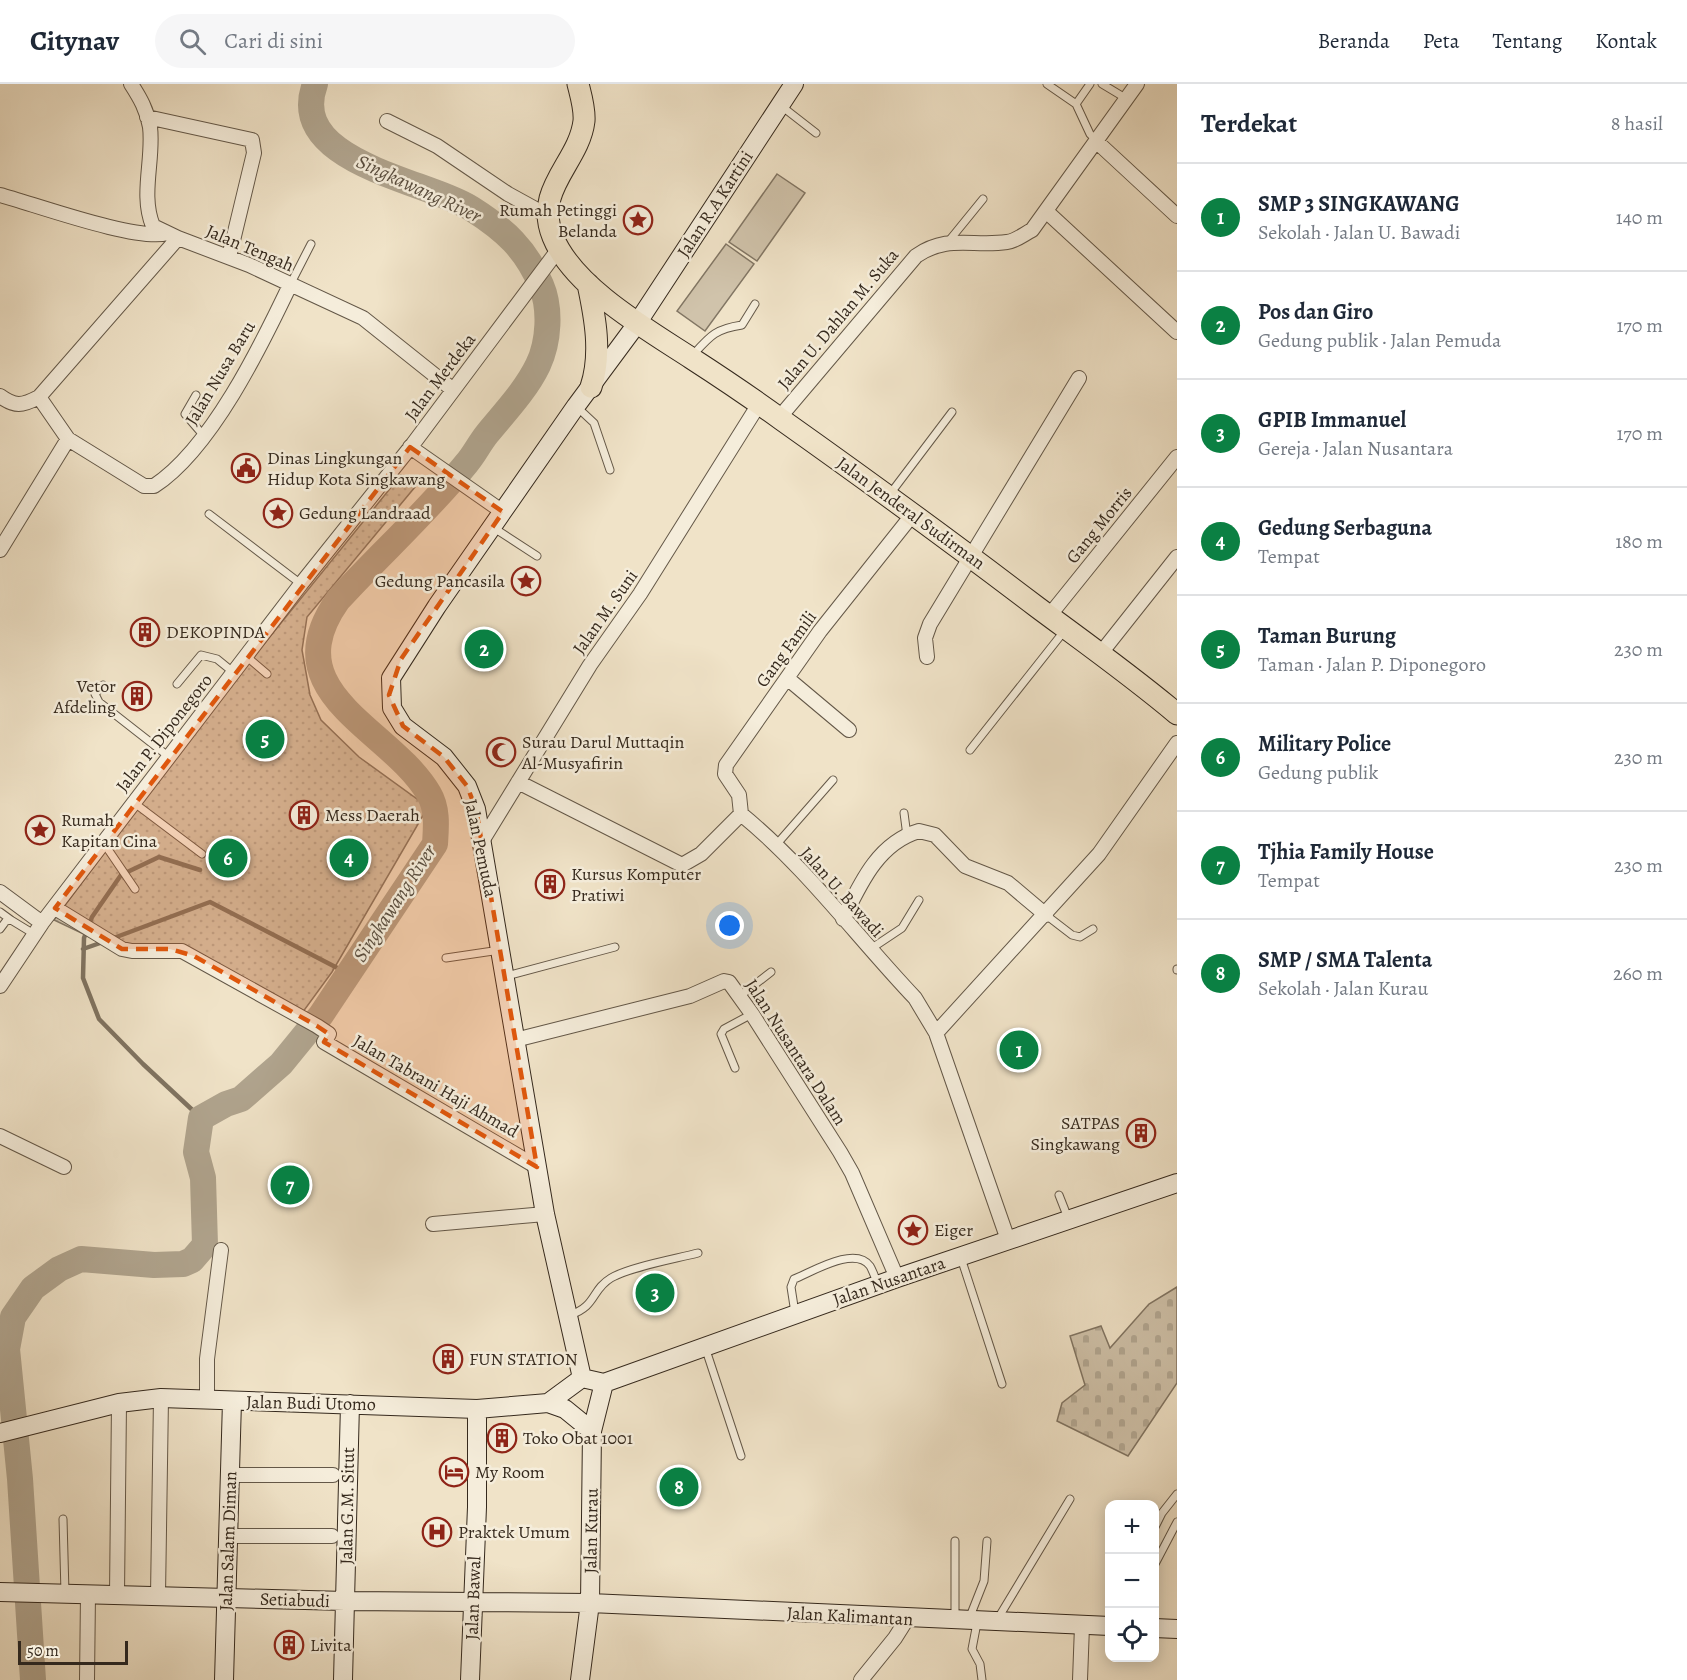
<!DOCTYPE html>
<html lang="id">
<head>
<meta charset="utf-8">
<style>
  :root { --surface:#fff; --page:#f6f6f7; --text:#1f2937; --muted:#747a83; --line:#e0e1e3; --accent:#0b8043 }
  body { margin:0; font-family:Alegreya,serif; background:var(--page); color:var(--text) }
  .controls { position:absolute; right:18px; bottom:18px; display:grid; overflow:hidden; border-radius:12px; box-shadow:0 3px 15px #0003 }
  .controls button { width:54px; height:54px; display:grid; place-items:center; padding:0; border:0; border-bottom:2px solid var(--line); background:var(--surface); color:var(--text); font:30px sans-serif }
  .scale { position:absolute; left:18px; bottom:15px; width:110px; box-sizing:border-box; padding-left:6px; border:3px solid #35291d; border-top:0; font-size:16px; line-height:21px; white-space:nowrap; color:#35291d; -webkit-text-stroke:4px #f5eddb; paint-order:stroke }
  .you { position:absolute; left:730px; top:842px; width:21px; height:21px; margin:-15px; border:4px solid #fff; border-radius:50%; background:#1a73e8; box-shadow:0 0 0 9px #1a73e833 }
  .badge { display:grid; place-items:center; width:39px; height:39px; border-radius:50%; background:var(--accent); color:#fff; font-size:20px; font-weight:700 }
  .pin { position:absolute; translate:-50% -50%; border:3px solid #fff; box-shadow:0 2px 6px #0006 }
  .list { margin:0; padding:0; list-style:none }
  h2 { display:flex; justify-content:space-between; align-items:center; height:78px; margin:0; padding:0 24px; font-size:26px }
  h2 small { font-size:20px; font-weight:400; color:var(--muted) }
  .list li { display:grid; grid-template-columns:39px 1fr auto; gap:18px; align-items:center; box-sizing:border-box; height:108px; padding:0 24px; border-top:2px solid var(--line) }
  .list b { display:block; font-size:22px; white-space:nowrap }
  .list p { margin:0; font-size:20px; white-space:nowrap; color:var(--muted) }
  .list em { font-size:20px; font-style:normal; color:var(--muted) }
  .icon { flex:none; width:33px; height:33px; fill:none; stroke:currentColor; stroke-width:2; stroke-linecap:round; stroke-linejoin:round }
  .map { position:relative; flex:none; width:1177px; height:1596px; overflow:hidden }
  header { display:flex; align-items:center; gap:36px; box-sizing:border-box; height:84px; padding:0 30px; background:var(--surface); border-bottom:2px solid var(--line) }
  header strong { font-size:28px }
  nav { display:flex; gap:33px; margin-inline-start:auto; font-size:21px }
  .search { width:420px; height:54px; background:var(--page); display:flex; align-items:center; gap:15px; box-sizing:border-box; padding:0 21px; border-radius:33px; color:var(--muted); font-size:22px }
  main { display:flex }
  aside { flex:1; background:var(--surface) }
  .map>svg:first-child { display:block }
  .cemetery { fill:url(#cemetery-stones); stroke:#827664; stroke-width:1.5 }
  .park { fill:url(#park-dots); stroke:#827664; stroke-width:1.5 }
  .garden { fill:#d0c3ab; stroke:#827664; stroke-width:1.5 }
  .lines { fill:none; stroke-linecap:round; stroke-linejoin:round }
  .stream { stroke:#7f7361; stroke-width:4.5 }
  .river { stroke:#b0a48e; stroke-width:26 }
  .lane-casing { stroke:#645848; stroke-width:9 }
  .street-casing { stroke:#645848; stroke-width:16 }
  .secondary-casing { stroke:#35291d; stroke-width:20 }
  .primary-casing { stroke:#35291d; stroke-width:23 }
  .lane { stroke:#f5eddb; stroke-width:7 }
  .street { stroke:#f5eddb; stroke-width:14 }
  .secondary { stroke:#f5eddb; stroke-width:18 }
  .primary { stroke:#f0e3c8; stroke-width:21 }
  .marked { fill:#df570d; fill-opacity:0.2; stroke:#df570d; stroke-width:4.5; stroke-dasharray:12 8; stroke-linejoin:round }
  .labels { text-anchor:middle; stroke-width:5; stroke-linejoin:round; paint-order:stroke }
  .street-label { font-size:18px; fill:#35291d; stroke:#f5eddb }
  .poi-label { font-size:18px; fill:#35291d; stroke:#f5eddb; text-anchor:start }
  .water-label { font-size:20px; font-style:italic; fill:#5a4e3f; stroke:#f5eddb }
</style>
</head>
<body>
<header>
<strong>Citynav</strong>
<div class="search"><svg class="icon" aria-label="search" viewBox="0 0 24 24"><circle cx="10" cy="10" r="6"/><path d="M15 15l6 6"/></svg>Cari di sini</div>
<nav><a>Beranda</a><a>Peta</a><a>Tentang</a><a>Kontak</a></nav>
</header>
<main>
<div class="map">
<svg width="1177" height="1596" viewBox="0 0 1177 1596">
  <defs>
    <pattern id="cemetery-stones" width="16" height="16" patternUnits="userSpaceOnUse" patternTransform="scale(1.5)"><rect width="16" height="16" fill="#d0c3ab"/><path d="M2 7V4a2 2 0 0 1 4 0v3zM10 15v-3a2 2 0 0 1 4 0v3z" fill="#b3a893"/></pattern>
    <pattern id="park-dots" width="8" height="8" patternUnits="userSpaceOnUse" patternTransform="scale(1.5)"><rect width="8" height="8" fill="#d0c3ab"/><path d="M2 2h.1M6 6h.1" fill="none" stroke="#b3a893" stroke-width="1.8" stroke-linecap="round"/></pattern>
  </defs>
  <rect width="100%" height="100%" fill="#f0e3c8"/>
  <filter id="stains"><feTurbulence type="fractalNoise" baseFrequency=".00333" numOctaves="4"/><feColorMatrix values="0 0 0 0 .2 0 0 0 0 .09 0 0 0 0 .02 0 0 0 .5 -.17"/></filter>
  <radialGradient id="worn" r=".72"><stop offset=".6" stop-color="#630" stop-opacity="0"/><stop offset="1" stop-color="#630" stop-opacity=".3"/></radialGradient>
  <path class="cemetery" d="M 1177,1203 L 1177,1299 L 1128,1372 L 1057,1337 L 1062,1319 L 1085,1301 L 1070,1252 L 1101,1242 L 1110,1264 L 1149,1220 Z"/>
  <path class="park" d="M 401,391 L 415,403 L 307,533 L 302,566 L 310,611 L 321,636 L 359,673 L 428,723 L 332,888 L 297,936 L 182,871 L 113,864 L 54,836 L 217,618 Z"/>
  <path class="garden" d="M 777,90 L 805,109 L 757,177 L 729,158 Z
    M 726,160 L 754,180 L 705,247 L 677,227 Z"/>
  <g class="lines">
    <path class="stream" d="M 200,786 L 159,773 L 121,791 L 92,833 L 84,854 L 83,894 L 99,935 L 143,980 L 201,1034
      M 111,855 L 210,818 L 349,890
      M 83,865 L 103,858"/>
    <path class="river" d="M 33,1596 L 20,1395 L 7,1265 L 13,1233 L 33,1204 L 59,1185 L 81,1175 L 154,1181 L 183,1180 L 192,1176 L 205,1161 L 203,1094 L 196,1068 L 201,1034 L 226,1020 L 241,1015 L 281,980 L 321,931 L 435,760 C 436,744 438,725 429,710 C 391,644 271,610 338,516 C 380,470 427,428 466,380 C 474,371 479,360 487,350 C 505,328 526,306 538,281 C 549,258 551,224 541,201 C 526,165 505,146 472,125 C 427,96 286,79 315,0"/>
    <g class="lane-casing">
      <path id="lane" d="M 1047,0 L 1076,20 L 1090,50 L 1097,57
        M 1102,0 L 1127,15
        M 1076,20 L 1090,0
        M 780,21 L 816,49
        M 948,158 L 983,115
        M 290,201 L 311,160
        M 692,272 C 710,252 715,245 742,241 L 755,220
        M 196,311 L 185,330 L 204,352
        M 578,324 L 594,339 L 610,386
        M 890,410 L 952,328
        M 209,430 L 301,500
        M 494,444 L 537,472
        M 246,572 L 267,590
        M 177,600 L 201,571 L 217,575 L 233,588
        M 103,601 L 95,610 L 99,618 L 168,672
        M 970,666 L 1065,546
        M 133,718 L 202,770
        M 904,729 L 907,752
        M 103,758 L 135,805
        M 776,761 L 833,696
        M 0,828 L 11,836
        M 1046,831 L 1072,851 L 1080,853 L 1093,845
        M 0,845 L 6,837 L 11,836 L 34,850
        M 869,866 L 902,844 L 919,816
        M 446,874 L 500,866
        M 1177,885 L 1177,886
        M 507,892 L 615,863
        M 740,912 L 771,888
        M 735,984 L 721,950 L 724,945 L 752,930
        M 1059,1111 L 1068,1134
        M 961,1174 L 1002,1300
        M 795,1229 L 791,1203 L 794,1195 C 812,1188 855,1161 870,1182 C 873,1187 875,1194 878,1200
        M 570,1231 C 597,1222 591,1206 611,1194 C 630,1183 675,1175 698,1169
        M 705,1263 L 741,1372
        M 63,1435 L 65,1509
        M 1154,1445 L 1162,1429 L 1177,1410
        M 955,1457 L 955,1533
        M 1154,1482 L 1177,1438
        M 969,1535 L 984,1497 L 987,1457
        M 997,1536 L 1070,1415
        M 977,1539 L 972,1565 L 980,1580 L 982,1596"/>
    </g>
    <g class="street-casing">
      <path id="street" d="M 131,0 C 140,14 147,26 150,43 C 154,75 140,111 153,142 L 178,154 L 249,181 L 363,234 L 452,305
        M 147,33 L 252,56 L 254,69 L 229,173
        M 387,37 L 437,62 L 508,110 L 548,132
        M 1097,58 L 1177,132
        M 0,111 C 34,120 138,158 167,149
        M 1047,128 L 1177,248
        M 0,312 C 15,323 22,322 39,313 L 68,355 L 144,402 L 154,402 C 211,365 261,262 290,201
        M 39,313 L 178,154
        M 779,334 L 916,172 C 948,150 972,163 1007,158 C 1016,157 1024,150 1032,146 L 1137,0
        M 410,363 L 503,428
        M 0,466 L 68,355
        M 1049,532 L 1177,373
        M 1101,569 L 1177,473
        M 927,573 L 925,554 L 930,540 L 1079,294
        M 787,594 L 849,646
        M 518,698 L 682,781 L 701,770 L 741,730
        M 741,730 C 806,783 857,853 915,914 L 936,949 L 1008,1156
        M 741,730 L 739,711 L 725,690 L 726,681 L 820,547 L 913,430
        M 482,757 L 590,581 L 640,510 L 759,320
        M 0,808 L 42,839
        M 55,824 L 122,865 L 132,867 L 182,867 L 317,942 L 329,950 L 324,958 L 537,1083
        M 843,835 C 860,800 878,759 919,747 L 935,751 L 965,782 L 1008,799 L 1046,831
        M 0,902 L 42,839 L 301,500 L 413,360 L 558,166
        M 936,949 L 1099,770 L 1177,659
        M 515,956 L 690,912 L 724,897 L 729,898 L 752,930 L 840,1068 L 852,1089 L 897,1194
        M 0,1052 L 64,1083
        M 433,1140 L 545,1130
        M 207,1317 L 207,1275 L 221,1166
        M 230,1391 L 333,1391
        M 228,1452 L 332,1452
        M 117,1510 L 119,1319
        M 158,1511 L 161,1314
        M 87,1596 L 88,1510
        M 861,1596 L 895,1554 L 907,1535
        M 1080,1596 L 1082,1542"/>
    </g>
    <g class="secondary-casing">
      <path id="secondary" d="M 604,1299 L 582,1294 L 545,1130 L 476,725 L 467,702 L 444,673 L 403,642 L 392,624 L 391,594 L 437,522 L 576,322 L 636,241 L 794,0
        M 604,1299 L 897,1194 L 1177,1099
        M 548,1319 L 565,1325 L 592,1347
        M 0,1349 L 119,1319 L 161,1314 L 477,1325 L 548,1319 L 582,1294
        M 0,1508 L 345,1517 L 590,1519 L 1110,1542
        M 1154,1544 L 1177,1545
        M 224,1596 L 232,1317
        M 343,1596 L 350,1320
        M 470,1596 L 477,1423 L 477,1325
        M 580,1596 L 590,1519 L 592,1347 L 604,1299"/>
    </g>
    <g class="primary-casing">
      <path id="primary" d="M 578,0 C 581,12 585,25 584,37 C 579,79 533,105 553,153 C 573,203 648,246 691,274 C 722,294 753,315 782,336 C 868,397 953,459 1037,523 C 1084,558 1132,592 1177,630
        M 588,200 C 595,233 602,270 591,303"/>
    </g>
    <use href="#lane" class="lane"/>
    <use href="#street" class="street"/>
    <use href="#secondary" class="secondary"/>
    <use href="#primary" class="primary"/>
  </g>
  <path class="marked" d="M 410,363 L 503,428 L 401,575 L 389,611 L 403,642 L 444,673 L 467,702 L 476,725 L 537,1083 L 324,958 L 329,950 L 317,942 L 194,872 L 170,865 L 122,865 L 55,824 Z"/>
  <defs>
    <g id="sight-ring" transform="scale(1.5)"><circle r="9.5" fill="#f5eddb" stroke="#8f2418" stroke-width="1.5"/><path d="M0-6L1.8-2.2L6-1.7L2.9 1.2L3.7 5.4L0 3.3L-3.7 5.4L-2.9 1.2L-6-1.7L-1.8-2.2Z" fill="#8f2418"/></g>
    <g id="civic-ring" transform="scale(1.5)"><circle r="9.5" fill="#f5eddb" stroke="#8f2418" stroke-width="1.5"/><path d="M-.6-6.5H3V-4.5H.6V-3L4-1V1h2V6H-6V1h2V-1L-.6-3ZM-1.2 2.5V6h2.4V2.5Z" fill="#8f2418"/></g>
    <g id="building-ring" transform="scale(1.5)"><circle r="9.5" fill="#f5eddb" stroke="#8f2418" stroke-width="1.5"/><path d="M-4-6H4V6H1V3H-1V6H-4ZM-2.5-4.3h1.7v1.8h-1.7ZM.8-4.3h1.7v1.8H.8ZM-2.5-1h1.7V.8h-1.7ZM.8-1h1.7V.8H.8Z" fill="#8f2418"/></g>
    <g id="mosque-ring" transform="scale(1.5)"><circle r="9.5" fill="#f5eddb" stroke="#8f2418" stroke-width="1.5"/><path d="M3.5-4.9A6 6 0 1 0 3.5 4.9A5 5 0 1 1 3.5-4.9Z" fill="#8f2418"/></g>
    <g id="hotel-ring" transform="scale(1.5)"><circle r="9.5" fill="#f5eddb" stroke="#8f2418" stroke-width="1.5"/><path d="M-6-4.5h1.5V1H6V5H4.5V3h-9V5H-6ZM-4 0a1.8 1.8 0 1 1 3.6 0ZM.5 0V-2.5h3Q6-2.5 6 0Z" fill="#8f2418"/></g>
    <g id="hospital-ring" transform="scale(1.5)"><circle r="9.5" fill="#f5eddb" stroke="#8f2418" stroke-width="1.5"/><path d="M-5-5h3v3.5h4V-5h3V5h-3V1.5h-4V5h-3Z" fill="#8f2418"/></g>
  </defs>
  <g fill-rule="evenodd">
    <use href="#sight-ring" x="638" y="136"/>
    <use href="#civic-ring" x="246" y="384"/>
    <use href="#sight-ring" x="278" y="429"/>
    <use href="#sight-ring" x="526" y="497"/>
    <use href="#building-ring" x="145" y="548"/>
    <use href="#building-ring" x="137" y="612"/>
    <use href="#mosque-ring" x="501" y="668"/>
    <use href="#building-ring" x="304" y="731"/>
    <use href="#sight-ring" x="40" y="746"/>
    <use href="#building-ring" x="550" y="800"/>
    <use href="#building-ring" x="1141" y="1049"/>
    <use href="#sight-ring" x="913" y="1146"/>
    <use href="#building-ring" x="448" y="1275"/>
    <use href="#building-ring" x="502" y="1354"/>
    <use href="#hotel-ring" x="454" y="1388"/>
    <use href="#hospital-ring" x="437" y="1448"/>
    <use href="#building-ring" x="289" y="1561"/>
  </g>
  <g class="labels">
    <g class="street-label">
      <text transform="translate(715 120) rotate(-57)" y="6">Jalan R.A Kartini</text>
      <text transform="translate(250 164) rotate(23)" y="6">Jalan Tengah</text>
      <text transform="translate(838 235) rotate(-50)" y="6">Jalan U. Dahlan M. Suka</text>
      <text transform="translate(220 289) rotate(-59)" y="6">Jalan Nusa Baru</text>
      <text transform="translate(440 293) rotate(-53)" y="6">Jalan Merdeka</text>
      <text transform="translate(911 429) rotate(36)" y="6">Jalan Jenderal Sudirman</text>
      <text transform="translate(1099 441) rotate(-51)" y="6">Gang Morris</text>
      <text transform="translate(605 528) rotate(-55)" y="6">Jalan M. Suni</text>
      <text transform="translate(786 565) rotate(-54)" y="6">Gang Famili</text>
      <text transform="translate(164 649) rotate(-52)" y="6">Jalan P. Diponegoro</text>
      <text transform="translate(481 764) rotate(78)" y="6">Jalan Pemuda</text>
      <text transform="translate(842 808) rotate(48)" y="6">Jalan U. Bawadi</text>
      <text transform="translate(796 968) rotate(57)" y="6">Jalan Nusantara Dalam</text>
      <text transform="translate(436 1002) rotate(30)" y="6">Jalan Tabrani Haji Ahmad</text>
      <text transform="translate(889 1197) rotate(-19)" y="6">Jalan Nusantara</text>
      <text transform="translate(311 1319) rotate(1)" y="6">Jalan Budi Utomo</text>
      <text transform="translate(347 1422) rotate(-89)" y="6">Jalan G.M. Situt</text>
      <text transform="translate(591 1447) rotate(-89)" y="6">Jalan Kurau</text>
      <text transform="translate(228 1457) rotate(-88)" y="6">Jalan Salam Diman</text>
      <text transform="translate(473 1514) rotate(-88)" y="6">Jalan Bawal</text>
      <text transform="translate(295 1516) rotate(2)" y="6">Setiabudi</text>
      <text transform="translate(850 1532) rotate(3)" y="6">Jalan Kalimantan</text>
    </g>
    <g class="poi-label">
      <text x="617" y="132" text-anchor="end">Rumah Petinggi<tspan x="617" dy="21">Belanda</tspan></text>
      <text x="267" y="380">Dinas Lingkungan<tspan x="267" dy="21">Hidup Kota Singkawang</tspan></text>
      <text x="299" y="435">Gedung Landraad</text>
      <text x="505" y="503" text-anchor="end">Gedung Pancasila</text>
      <text x="166" y="554">DEKOPINDA</text>
      <text x="116" y="608" text-anchor="end">Vetor<tspan x="116" dy="21">Afdeling</tspan></text>
      <text x="522" y="664">Surau Darul Muttaqin<tspan x="522" dy="21">Al-Musyafirin</tspan></text>
      <text x="325" y="737">Mess Daerah</text>
      <text x="61" y="742">Rumah<tspan x="61" dy="21">Kapitan Cina</tspan></text>
      <text x="571" y="796">Kursus Komputer<tspan x="571" dy="21">Pratiwi</tspan></text>
      <text x="1120" y="1045" text-anchor="end">SATPAS<tspan x="1120" dy="21">Singkawang</tspan></text>
      <text x="934" y="1152">Eiger</text>
      <text x="469" y="1281">FUN STATION</text>
      <text x="523" y="1360">Toko Obat 1001</text>
      <text x="475" y="1394">My Room</text>
      <text x="458" y="1454">Praktek Umum</text>
      <text x="310" y="1567">Livita</text>
    </g>
    <g class="water-label">
      <text transform="translate(419 104) rotate(25)" y="7">Singkawang River</text>
      <text transform="translate(394 819) rotate(-57)" y="7">Singkawang River</text>
    </g>
  </g>
  <rect width="100%" height="100%" filter="url(#stains)"/>
  <rect width="100%" height="100%" fill="url(#worn)"/>
</svg>
<div class="controls">
<button>+</button>
<button>−</button>
<button><svg class="icon" aria-label="locate" viewBox="0 0 24 24"><circle cx="12" cy="12" r="6"/><path d="M12 2v4M12 18v4M2 12h4M18 12h4"/></svg></button>
</div>
<div class="scale">50 m</div>
<div class="you"></div>
<div class="pin badge" style="left:1019px;top:966px">1</div>
<div class="pin badge" style="left:484px;top:565px">2</div>
<div class="pin badge" style="left:655px;top:1209px">3</div>
<div class="pin badge" style="left:349px;top:774px">4</div>
<div class="pin badge" style="left:265px;top:655px">5</div>
<div class="pin badge" style="left:228px;top:774px">6</div>
<div class="pin badge" style="left:290px;top:1101px">7</div>
<div class="pin badge" style="left:679px;top:1403px">8</div>
</div>
<aside>
<h2>Terdekat<small>8 hasil</small></h2>
<ul class="list">
<li><span class="badge">1</span><div><b>SMP 3 SINGKAWANG</b><p>Sekolah · Jalan U. Bawadi</p></div><em>140 m</em></li>
<li><span class="badge">2</span><div><b>Pos dan Giro</b><p>Gedung publik · Jalan Pemuda</p></div><em>170 m</em></li>
<li><span class="badge">3</span><div><b>GPIB Immanuel</b><p>Gereja · Jalan Nusantara</p></div><em>170 m</em></li>
<li><span class="badge">4</span><div><b>Gedung Serbaguna</b><p>Tempat</p></div><em>180 m</em></li>
<li><span class="badge">5</span><div><b>Taman Burung</b><p>Taman · Jalan P. Diponegoro</p></div><em>230 m</em></li>
<li><span class="badge">6</span><div><b>Military Police</b><p>Gedung publik</p></div><em>230 m</em></li>
<li><span class="badge">7</span><div><b>Tjhia Family House</b><p>Tempat</p></div><em>230 m</em></li>
<li><span class="badge">8</span><div><b>SMP / SMA Talenta</b><p>Sekolah · Jalan Kurau</p></div><em>260 m</em></li>
</ul>
</aside>
</main>
</body>
</html>
